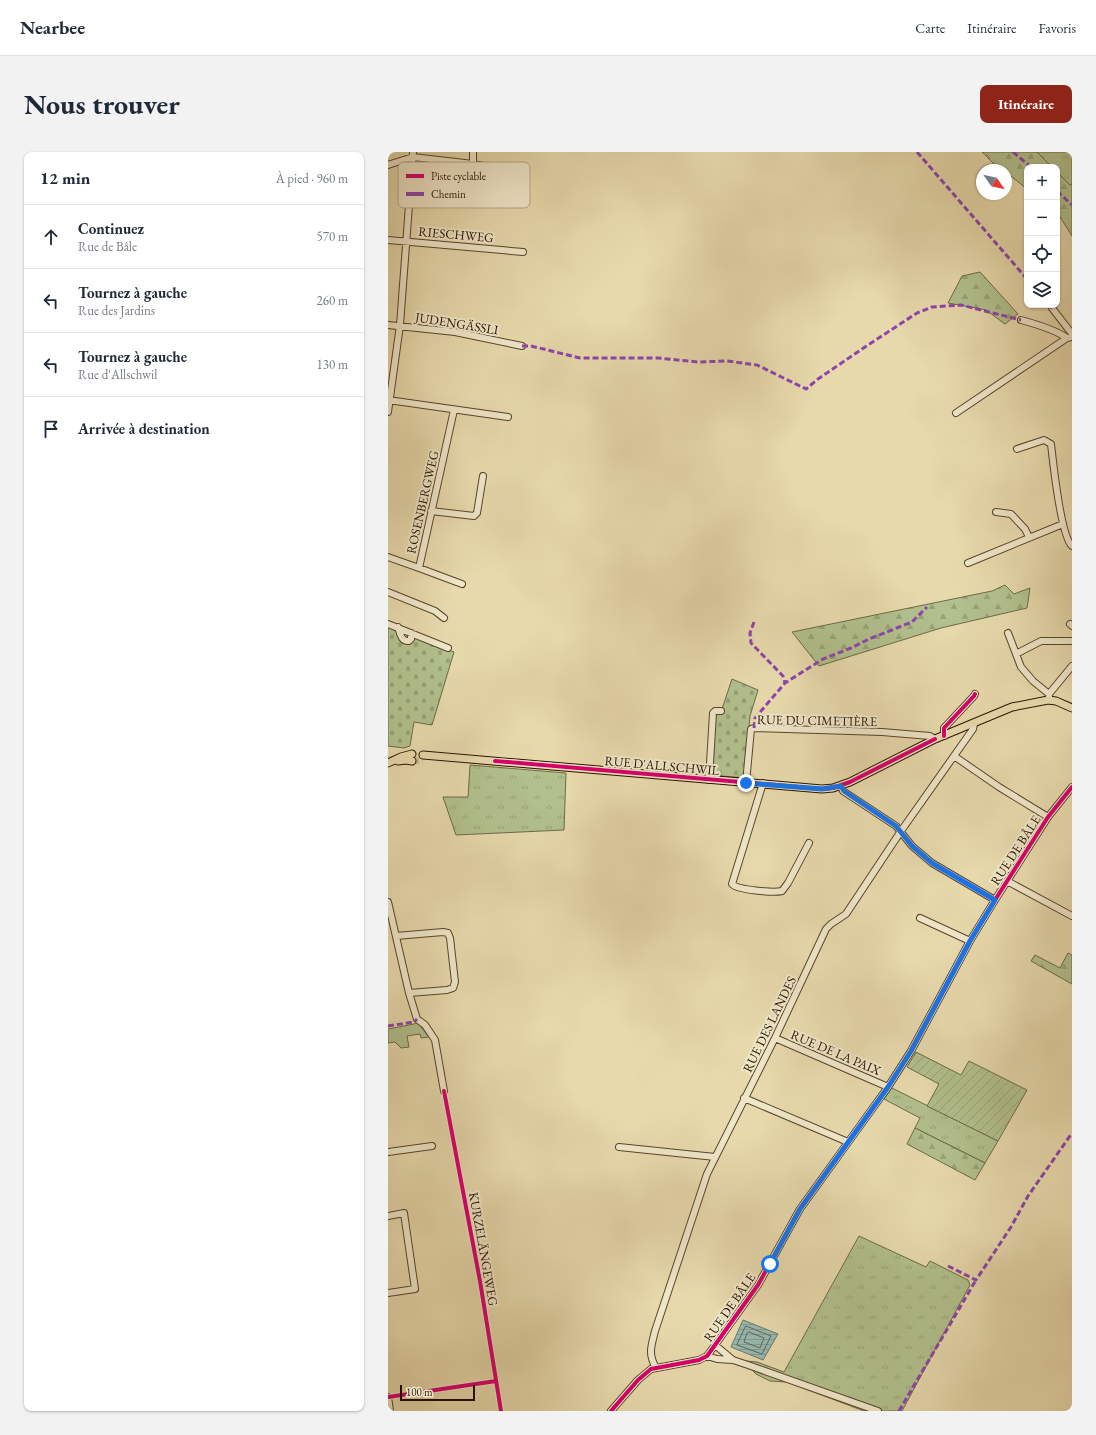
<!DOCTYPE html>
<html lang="fr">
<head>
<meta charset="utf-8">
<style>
  :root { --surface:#fff; --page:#f2f2f3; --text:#1f2937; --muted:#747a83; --line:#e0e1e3; --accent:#8f2418 }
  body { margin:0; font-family:"EB Garamond",serif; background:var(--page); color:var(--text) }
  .controls { position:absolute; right:12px; top:12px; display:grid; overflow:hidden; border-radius:8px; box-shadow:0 1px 3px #0004 }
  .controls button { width:36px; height:36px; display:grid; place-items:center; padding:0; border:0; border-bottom:1px solid var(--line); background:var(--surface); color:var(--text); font:20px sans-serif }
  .compass { position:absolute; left:588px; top:12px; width:36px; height:36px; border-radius:50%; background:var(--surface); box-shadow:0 1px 3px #0004; rotate:124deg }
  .scale { position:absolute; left:12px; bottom:10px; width:75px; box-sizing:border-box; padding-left:4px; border:2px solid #281300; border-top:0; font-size:11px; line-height:14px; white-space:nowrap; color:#281300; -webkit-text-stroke:3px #efe6c9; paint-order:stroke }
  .stop { position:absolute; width:12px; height:12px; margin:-9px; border:3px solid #1a73e8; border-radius:50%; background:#fff }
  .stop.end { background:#1a73e8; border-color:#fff; box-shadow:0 1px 4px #0008 }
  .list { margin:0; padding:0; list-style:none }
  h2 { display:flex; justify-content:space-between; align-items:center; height:52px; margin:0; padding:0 16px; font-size:17px }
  h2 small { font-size:13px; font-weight:400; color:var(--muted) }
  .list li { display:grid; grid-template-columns:26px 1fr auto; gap:12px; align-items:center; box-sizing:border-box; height:64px; padding:0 16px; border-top:1px solid var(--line) }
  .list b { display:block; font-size:15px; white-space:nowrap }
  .list p { margin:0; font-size:13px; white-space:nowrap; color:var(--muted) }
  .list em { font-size:13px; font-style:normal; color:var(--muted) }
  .icon { flex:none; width:22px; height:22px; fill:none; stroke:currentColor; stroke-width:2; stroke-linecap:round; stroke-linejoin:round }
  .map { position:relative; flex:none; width:684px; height:1259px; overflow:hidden; border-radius:8px }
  header { display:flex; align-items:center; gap:24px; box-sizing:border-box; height:56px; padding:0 20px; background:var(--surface); border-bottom:1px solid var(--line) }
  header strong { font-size:19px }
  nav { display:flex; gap:22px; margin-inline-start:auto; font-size:14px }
  .intro { display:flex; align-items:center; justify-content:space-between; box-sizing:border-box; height:96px; padding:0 24px }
  h1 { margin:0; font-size:28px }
  .button { padding:10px 18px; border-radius:8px; background:var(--accent); color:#fff; font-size:14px; font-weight:700 }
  main { display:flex; gap:24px; padding:0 24px }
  aside { flex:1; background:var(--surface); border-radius:8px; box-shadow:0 1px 3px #0004 }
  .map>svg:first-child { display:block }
  .grass { fill:url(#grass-tufts); stroke:#6c6a46 }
  .forest { fill:url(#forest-firs); stroke:#6c6a46 }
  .cemetery { fill:url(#cemetery-stones); stroke:#6c6a46 }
  .park { fill:#b1c08d; stroke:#6c6a46 }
  .garden { fill:url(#garden-furrows); stroke:#6c6a46 }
  .water { fill:url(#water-rules); stroke:#6b776a }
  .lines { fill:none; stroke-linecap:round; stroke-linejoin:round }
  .shore { stroke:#606658; stroke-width:1 }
  .major-tunnel { stroke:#cabb92; stroke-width:7; stroke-dasharray:7 3.5; stroke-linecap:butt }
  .minor-casing { stroke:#58442b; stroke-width:8 }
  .major-casing { stroke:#281300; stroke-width:9 }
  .minor { stroke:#efe6c9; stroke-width:6 }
  .major { stroke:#e7d9ac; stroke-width:7 }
  .quiet { stroke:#8e44ad; stroke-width:3; stroke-dasharray:6 3; stroke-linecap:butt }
  .cycleway-casing { stroke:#efe6c9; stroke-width:6 }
  .cycleway { stroke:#d6006c; stroke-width:4 }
  .route { stroke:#1a73e8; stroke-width:5 }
  .labels { text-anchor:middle; stroke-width:4; stroke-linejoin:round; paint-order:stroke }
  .street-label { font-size:13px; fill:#281300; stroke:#efe6c9 }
  .key { fill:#efe6c9; stroke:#b3a78d; stroke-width:1 }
  .key-label { font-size:11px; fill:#281300 }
</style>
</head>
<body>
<header>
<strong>Nearbee</strong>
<nav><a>Carte</a><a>Itinéraire</a><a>Favoris</a></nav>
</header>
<div class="intro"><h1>Nous trouver</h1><a class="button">Itinéraire</a></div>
<main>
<aside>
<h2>12 min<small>À pied · 960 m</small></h2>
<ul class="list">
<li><svg class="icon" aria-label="ahead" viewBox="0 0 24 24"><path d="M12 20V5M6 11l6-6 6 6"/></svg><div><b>Continuez</b><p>Rue de Bâle</p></div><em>570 m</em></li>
<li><svg class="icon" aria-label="left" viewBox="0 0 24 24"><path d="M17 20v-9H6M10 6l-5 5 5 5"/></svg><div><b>Tournez à gauche</b><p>Rue des Jardins</p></div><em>260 m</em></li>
<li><svg class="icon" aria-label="left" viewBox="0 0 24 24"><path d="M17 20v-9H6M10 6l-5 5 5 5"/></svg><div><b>Tournez à gauche</b><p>Rue d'Allschwil</p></div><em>130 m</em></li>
<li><svg class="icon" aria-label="arrive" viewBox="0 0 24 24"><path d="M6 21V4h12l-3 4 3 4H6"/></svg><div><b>Arrivée à destination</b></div></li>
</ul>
</aside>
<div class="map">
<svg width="684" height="1259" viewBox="0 0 684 1259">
  <defs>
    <pattern id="grass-tufts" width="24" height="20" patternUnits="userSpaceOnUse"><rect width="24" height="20" fill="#b1c08d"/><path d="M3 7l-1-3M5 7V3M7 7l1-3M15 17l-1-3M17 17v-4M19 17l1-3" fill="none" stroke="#98a478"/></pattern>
    <pattern id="forest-firs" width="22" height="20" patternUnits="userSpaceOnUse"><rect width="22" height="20" fill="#b1c08d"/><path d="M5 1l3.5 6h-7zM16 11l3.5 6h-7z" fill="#98a478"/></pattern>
    <pattern id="cemetery-stones" width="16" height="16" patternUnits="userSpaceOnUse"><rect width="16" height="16" fill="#b1c08d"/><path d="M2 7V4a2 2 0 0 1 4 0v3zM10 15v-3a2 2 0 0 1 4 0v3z" fill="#98a478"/></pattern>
    <pattern id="garden-furrows" width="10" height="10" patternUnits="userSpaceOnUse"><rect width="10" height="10" fill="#b1c08d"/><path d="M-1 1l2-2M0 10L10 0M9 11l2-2" fill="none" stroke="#98a478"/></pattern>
    <pattern id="water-rules" width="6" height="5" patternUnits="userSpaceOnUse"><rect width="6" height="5" fill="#97b9b0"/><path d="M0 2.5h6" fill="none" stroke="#829e96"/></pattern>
  </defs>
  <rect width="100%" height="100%" fill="#e7d9ac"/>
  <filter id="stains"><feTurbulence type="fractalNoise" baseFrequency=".005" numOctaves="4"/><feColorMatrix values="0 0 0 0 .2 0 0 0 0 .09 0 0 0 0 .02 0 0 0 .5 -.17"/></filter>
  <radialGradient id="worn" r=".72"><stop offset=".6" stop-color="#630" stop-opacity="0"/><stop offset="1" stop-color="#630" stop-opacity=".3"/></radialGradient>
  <path class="grass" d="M 649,0 L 684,0 L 684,32 L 682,33 L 669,20 L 669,15 L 664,15 Z
    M 82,613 L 178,621 L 176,678 L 68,683 L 55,645 L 80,645 Z
    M 504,936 L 610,989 L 597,1011 L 527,976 L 532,966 L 496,947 Z
    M 471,1084 L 538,1115 L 542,1109 L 580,1128 L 582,1133 L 514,1259 L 476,1259 L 399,1230 L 382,1229 L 368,1222 L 363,1217 L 358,1209 L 369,1210 L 396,1220 Z"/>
  <path class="forest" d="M 594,0 L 649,0 L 664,15 L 639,15 L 639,37 L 618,20 L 618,18 C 609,18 601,6 594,0 Z
    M 669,20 L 682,33 L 684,32 L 684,84 L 669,60 Z
    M 592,120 L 630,162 L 617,172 L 598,158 L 560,151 L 574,124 Z
    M 617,433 L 626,442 L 642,436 L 639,456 L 553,476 L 431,514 L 404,480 L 604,439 Z
    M 680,801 L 684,803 L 684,832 L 643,809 L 647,803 L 672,816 Z
    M 527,976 L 597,1011 L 587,1028 L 519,992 Z"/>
  <path class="cemetery" d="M 0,474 L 22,490 L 27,486 L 29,486 L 66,500 L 44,573 L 26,570 L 22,594 L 16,596 L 0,594 Z
    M 344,527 L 370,538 L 362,564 L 356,626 L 324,623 L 327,561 L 333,560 Z"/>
  <path class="park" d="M 29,870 L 41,885 L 33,886 L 32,882 L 19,884 L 21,895 L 13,896 L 7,890 L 0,891 L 0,877 L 26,872 Z"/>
  <path class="garden" d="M 528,900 L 573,923 L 581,909 L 639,938 L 610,989 L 539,954 L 551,932 L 519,915 Z"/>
  <path class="water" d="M 355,1168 L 390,1182 L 375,1208 L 343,1195 Z"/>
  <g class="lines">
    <path class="shore" d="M 358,1174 L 383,1184 L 374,1202 L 349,1193 Z
      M 361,1180 L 376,1186 L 372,1196 L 356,1190 L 359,1181 Z"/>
    <path class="major-tunnel" d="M 24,609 L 35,608"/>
    <g class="minor-casing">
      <path id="minor" d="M 85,0 L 85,12
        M 0,13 L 25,5 L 85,12 L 136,21
        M 0,88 L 135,100
        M 664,156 L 684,182
        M 633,168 C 648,172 666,177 679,186
        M 0,173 L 67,180 L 134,194
        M 0,248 L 120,265
        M 0,260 L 12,173 L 25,0
        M 568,261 L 679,186 L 684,185
        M 629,297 L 656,288 L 663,292 C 665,310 673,385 684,394
        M 43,359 L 86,364 L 89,361 L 95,324
        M 608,360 L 623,362 L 637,377 L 641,385
        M 0,405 L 31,416 L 66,258
        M 580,411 L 675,372
        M 31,416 L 74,432
        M 0,440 L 47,459 L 56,466
        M 0,472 L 60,496
        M 682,472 L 684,474
        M 10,475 C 12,481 13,490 21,489 L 23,487 L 23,481
        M 620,481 L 633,515 L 645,529 L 661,542
        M 628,502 L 653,489 L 684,489
        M 661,546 L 661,542 L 684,514
        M 556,584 L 556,576 L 586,544 L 587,542
        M 566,604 L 611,635 L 660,665
        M 321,628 L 325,561 L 327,559 L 333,559
        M 358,631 L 363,577 L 366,576 L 494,580 L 542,584 L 547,587
        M 375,631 L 344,732 C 349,738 386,741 394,739 L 400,731 L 421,691
        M 453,634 L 455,639 L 508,674 L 524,694 L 544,711 L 607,748
        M 619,729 L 684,764
        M 0,750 L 21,841 L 29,867 L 37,873 L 47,888 L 56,939
        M 532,766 L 582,789
        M 8,784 L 55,780 L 60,781 L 62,786 L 67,830 L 65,836 L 59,838 L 21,841
        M 387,886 L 500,935
        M 356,946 L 460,990
        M 231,995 L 327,1005
        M 0,1000 L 44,994
        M 0,1064 L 16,1061 L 27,1137 L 0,1141
        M 327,1193 L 345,1208
        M 319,1204 L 329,1207 L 345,1208 L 360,1213 L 490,1259
        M 268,1216 C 260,1202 263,1195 267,1179 L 319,1022 L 387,886 L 438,777 L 443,772 L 458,762 L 513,679 L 585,577 L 586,572
        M 0,1245 L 2,1259
        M 223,1259 L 250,1228 L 263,1217 L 311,1208 L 319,1204 L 327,1193 L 370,1133 L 412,1057 L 500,935 L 523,899 L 582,789 L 607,748 L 660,665 L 684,635"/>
    </g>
    <g class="major-casing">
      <path id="major" d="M 35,603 L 434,637 L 445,636 L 462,630 L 547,587 L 624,555 L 660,548 L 668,549 L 684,556
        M 10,609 L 18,608 L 24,609
        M 0,611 L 13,605 L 24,602"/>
    </g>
    <use href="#minor" class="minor"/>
    <use href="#major" class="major"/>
    <path class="quiet" d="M 529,0 L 639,127
      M 625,0 L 643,15
      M 669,39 L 684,53
      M 661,153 L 664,156
      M 134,194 L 143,194 L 192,206 L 270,206 L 310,210 L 339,209 L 369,213 L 418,237 L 430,227 L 477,195 L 529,161 L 544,155 L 573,153 L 633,168
      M 366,470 L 362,481 L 363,491 L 395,524 L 397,531
      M 366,576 L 367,566 L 397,531 L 435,507 L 463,496 L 481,487 L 524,470 L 539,455
      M 0,874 L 26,870 L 29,867
      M 560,1114 L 588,1128 L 623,1075 L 640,1044 L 684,981
      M 511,1259 L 588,1128"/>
    <g class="cycleway-casing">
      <path id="cycleway" d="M 556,584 L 556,576 L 586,544 L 587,542
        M 107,609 L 434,637 L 445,636 L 462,630 L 547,587
        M 56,939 L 92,1129 L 113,1259
        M 0,1245 L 108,1229
        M 223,1259 L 250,1228 L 263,1217 L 311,1208 L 319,1204 L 327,1193 L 370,1133 L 412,1057 L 500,935 L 523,899 L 582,789 L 607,748 L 660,665 L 684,635"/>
    </g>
    <use href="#cycleway" class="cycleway"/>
  </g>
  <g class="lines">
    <path class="route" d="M 358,631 L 434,637 L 453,634 L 456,639 L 508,674 L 524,694 L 544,711 L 607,748 L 582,789 L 523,899 L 500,935 L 412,1057 L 382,1112"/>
  </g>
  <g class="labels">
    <g class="street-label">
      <text transform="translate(68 82) rotate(5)" y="5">RIESCHWEG</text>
      <text transform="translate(69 171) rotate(9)" y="5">JUDENGÄSSLI</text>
      <text transform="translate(34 350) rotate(-77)" y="5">ROSENBERGWEG</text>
      <text transform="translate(429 568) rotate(1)" y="5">RUE DU CIMETIÈRE</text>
      <text transform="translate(274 613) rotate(5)" y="5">RUE D'ALLSCHWIL</text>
      <text transform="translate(627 698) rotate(-57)" y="5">RUE DE BÂLE</text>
      <text transform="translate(381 872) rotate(-64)" y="5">RUE DES LANDES</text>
      <text transform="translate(448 900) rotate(23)" y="5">RUE DE LA PAIX</text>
      <text transform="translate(96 1097) rotate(80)" y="5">KURZELÄNGEWEG</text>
      <text transform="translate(341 1155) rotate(-55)" y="5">RUE DE BÂLE</text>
    </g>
  </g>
  <rect x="10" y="10" width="132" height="46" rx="6" class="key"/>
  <rect x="18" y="22" width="18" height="4" fill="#d6006c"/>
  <rect x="18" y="40" width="18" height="4" fill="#8e44ad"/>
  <g class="key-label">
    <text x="43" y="28">Piste cyclable</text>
    <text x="43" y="46">Chemin</text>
  </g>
  <rect width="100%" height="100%" filter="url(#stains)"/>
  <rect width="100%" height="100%" fill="url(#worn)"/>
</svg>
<div class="controls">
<button>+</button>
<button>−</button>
<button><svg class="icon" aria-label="locate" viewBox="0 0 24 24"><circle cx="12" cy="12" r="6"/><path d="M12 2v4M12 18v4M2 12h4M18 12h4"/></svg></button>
<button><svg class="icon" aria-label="layers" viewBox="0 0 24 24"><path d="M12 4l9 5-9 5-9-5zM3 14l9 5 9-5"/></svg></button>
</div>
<svg class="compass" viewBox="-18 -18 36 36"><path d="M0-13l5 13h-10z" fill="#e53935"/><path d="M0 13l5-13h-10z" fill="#747a83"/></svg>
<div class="scale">100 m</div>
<div class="stop" style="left:382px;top:1112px"></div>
<div class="stop end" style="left:358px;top:631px"></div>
</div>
</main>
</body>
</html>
